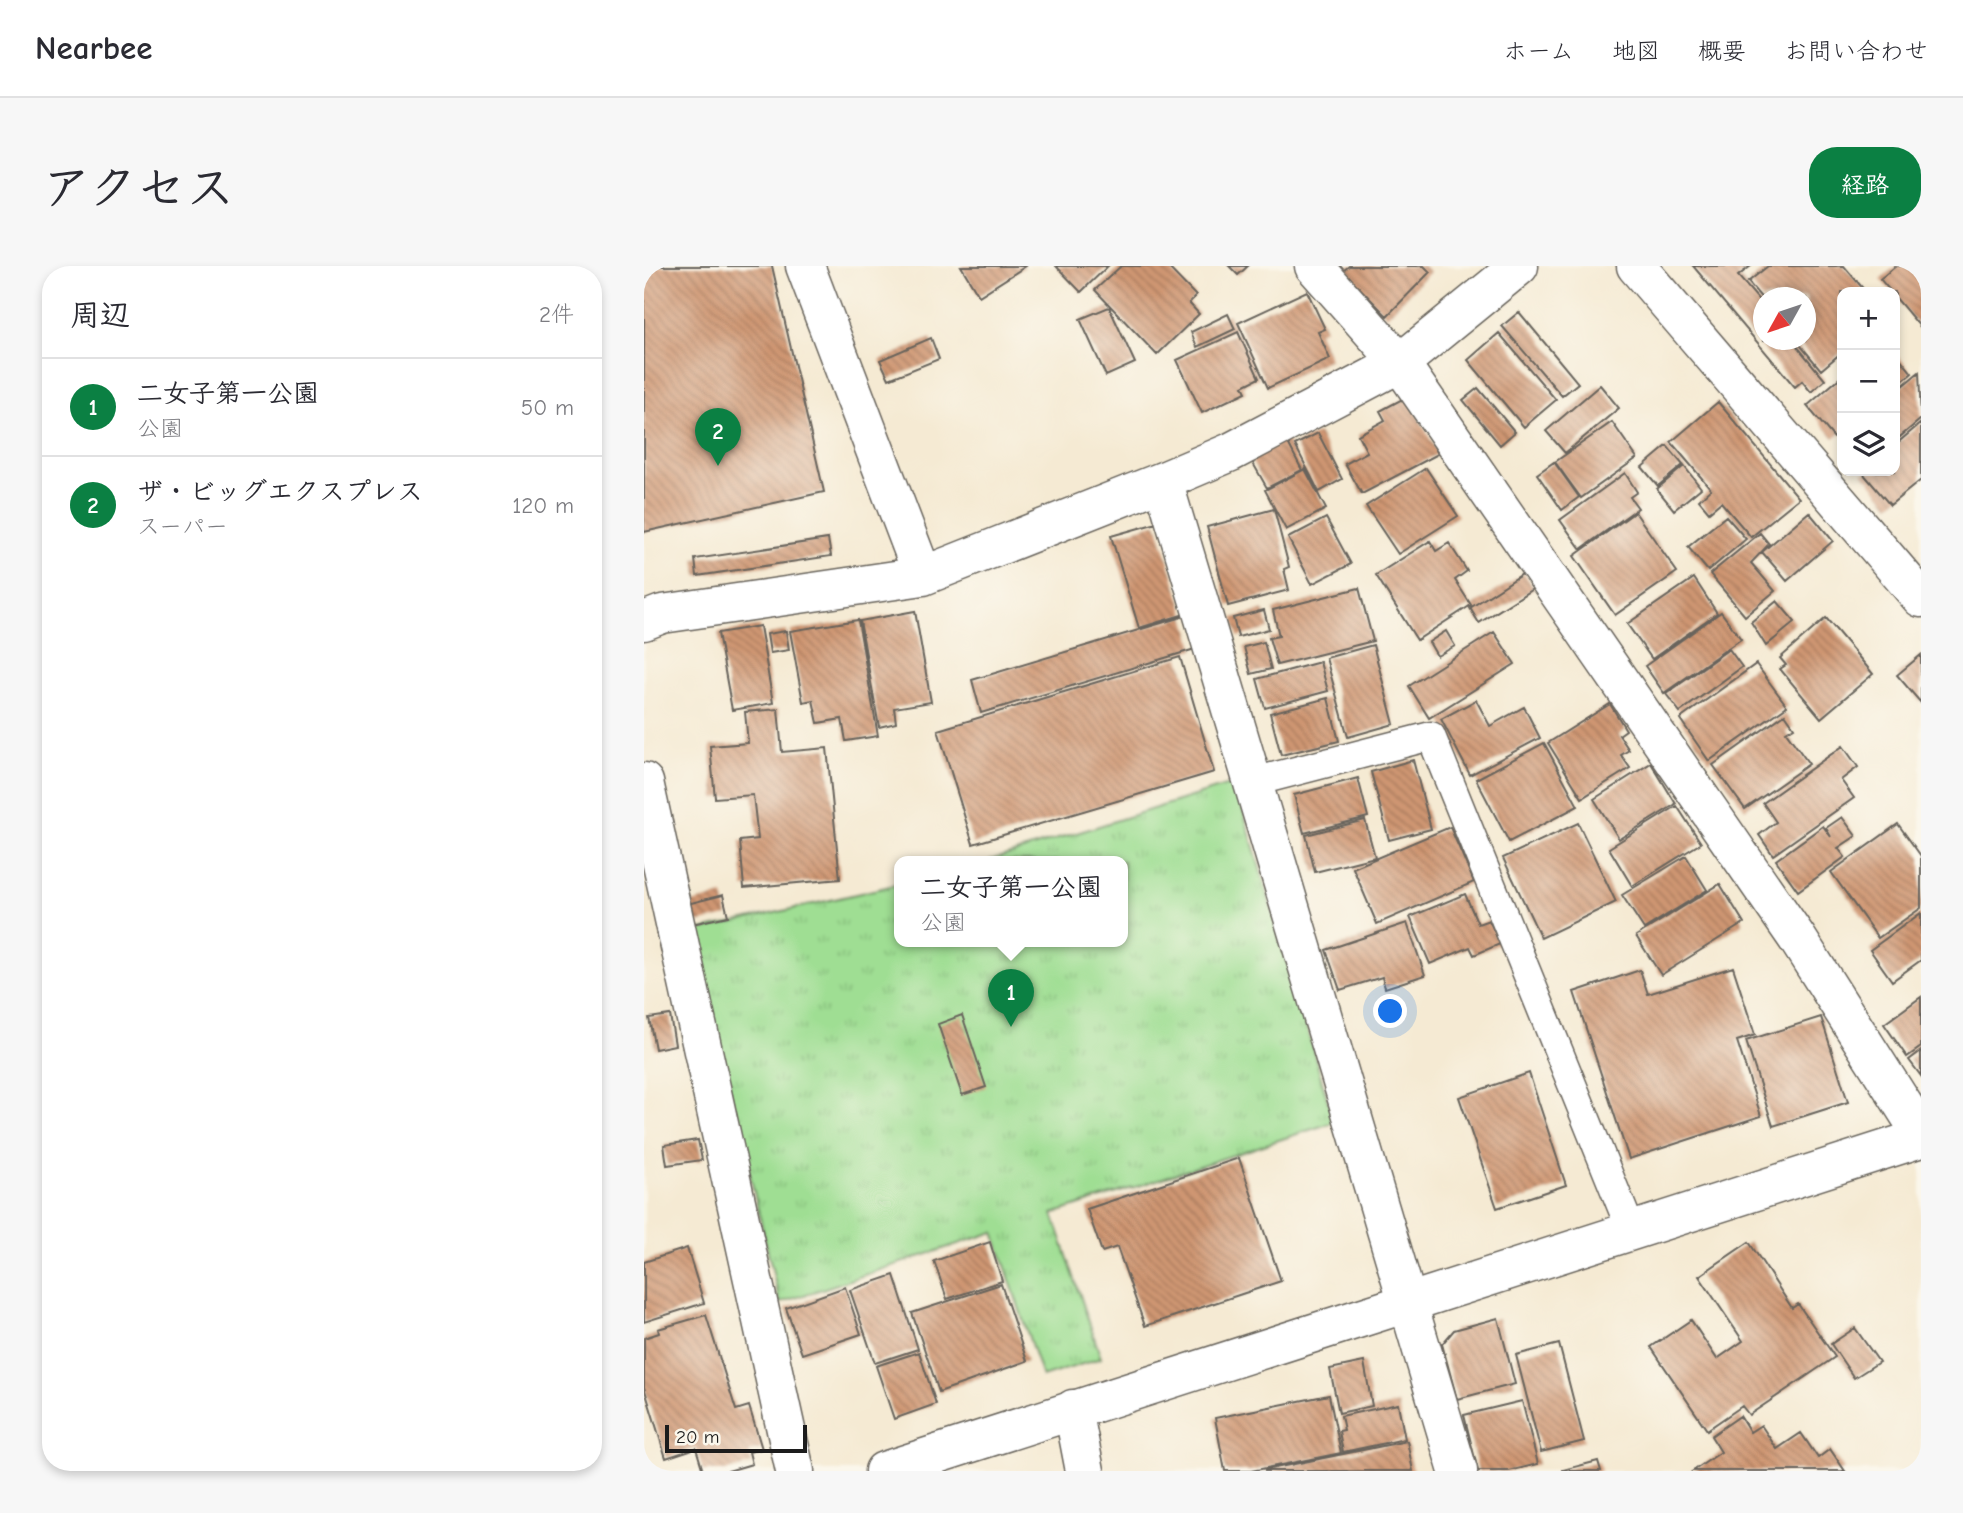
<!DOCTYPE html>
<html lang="ja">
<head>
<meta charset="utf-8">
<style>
  :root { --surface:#fff; --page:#f7f7f7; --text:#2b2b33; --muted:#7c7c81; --line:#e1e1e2; --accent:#0b8043 }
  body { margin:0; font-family:"Comic Neue","Klee One",sans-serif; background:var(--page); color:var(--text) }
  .controls { position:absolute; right:21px; top:21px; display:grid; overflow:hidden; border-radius:14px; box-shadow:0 4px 10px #0003 }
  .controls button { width:63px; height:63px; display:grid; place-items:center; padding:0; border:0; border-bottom:2px solid var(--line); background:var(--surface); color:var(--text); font:35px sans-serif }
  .compass { position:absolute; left:1109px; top:21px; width:63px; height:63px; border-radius:50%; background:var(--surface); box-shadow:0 4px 10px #0003; rotate:230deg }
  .scale { position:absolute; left:21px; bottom:18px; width:142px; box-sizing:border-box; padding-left:7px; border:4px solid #1c1c1c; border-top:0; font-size:19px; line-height:24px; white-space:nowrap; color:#1c1c1c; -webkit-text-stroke:5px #fbf7ec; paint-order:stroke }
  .you { position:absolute; left:747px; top:746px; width:24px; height:24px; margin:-18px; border:5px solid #fff; border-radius:50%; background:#1a73e8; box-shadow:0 0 0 10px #1a73e833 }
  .badge { display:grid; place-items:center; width:46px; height:46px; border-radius:50%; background:var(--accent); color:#fff; font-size:23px; font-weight:700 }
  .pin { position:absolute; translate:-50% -58px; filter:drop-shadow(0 2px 4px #0008) }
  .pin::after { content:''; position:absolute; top:37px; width:24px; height:21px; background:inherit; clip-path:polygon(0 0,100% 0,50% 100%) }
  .popup { position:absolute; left:250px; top:590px; width:234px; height:91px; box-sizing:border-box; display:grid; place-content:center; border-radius:14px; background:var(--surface); filter:drop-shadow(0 2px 5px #0005); font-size:23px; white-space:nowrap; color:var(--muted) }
  .popup b { font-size:26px; color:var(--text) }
  .popup::after { content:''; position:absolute; left:50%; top:100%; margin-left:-14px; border:14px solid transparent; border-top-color:var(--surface) }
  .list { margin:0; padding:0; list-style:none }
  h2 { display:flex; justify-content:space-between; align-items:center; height:91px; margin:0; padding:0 28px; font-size:30px }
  h2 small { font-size:23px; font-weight:400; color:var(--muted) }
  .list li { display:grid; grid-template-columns:46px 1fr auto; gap:21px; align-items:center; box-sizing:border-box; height:98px; padding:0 28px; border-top:2px solid var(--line) }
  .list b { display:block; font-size:26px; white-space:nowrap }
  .list p { margin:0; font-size:23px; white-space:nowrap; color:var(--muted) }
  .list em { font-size:23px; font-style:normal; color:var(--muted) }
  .icon { flex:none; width:38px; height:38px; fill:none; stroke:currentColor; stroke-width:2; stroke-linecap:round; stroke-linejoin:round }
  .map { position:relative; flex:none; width:1277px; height:1205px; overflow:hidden; border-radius:28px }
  header { display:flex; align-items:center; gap:42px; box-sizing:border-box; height:98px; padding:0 35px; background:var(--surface); border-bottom:2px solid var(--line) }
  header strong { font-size:33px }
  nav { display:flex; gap:38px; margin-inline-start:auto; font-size:24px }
  .intro { display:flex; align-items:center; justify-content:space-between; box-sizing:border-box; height:168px; padding:0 42px }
  h1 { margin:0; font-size:49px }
  .button { padding:18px 32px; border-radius:28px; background:var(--accent); color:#fff; font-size:24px; font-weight:700 }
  main { display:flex; gap:42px; padding:0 42px }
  aside { flex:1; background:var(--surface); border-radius:28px; box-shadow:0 4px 10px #0003 }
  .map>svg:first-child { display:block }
  .grass { fill:url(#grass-tufts); stroke:#5e7d58; stroke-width:2 }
  .building { fill:url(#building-back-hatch) }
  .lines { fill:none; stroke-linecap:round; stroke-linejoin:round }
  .service-casing { stroke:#68645c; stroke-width:31 }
  .minor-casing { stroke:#68645c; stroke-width:41 }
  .tertiary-casing { stroke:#68645c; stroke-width:41 }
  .service { stroke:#fff; stroke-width:28 }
  .minor { stroke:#fff; stroke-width:38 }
  .tertiary { stroke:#fff; stroke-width:38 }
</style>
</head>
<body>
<header>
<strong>Nearbee</strong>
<nav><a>ホーム</a><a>地図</a><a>概要</a><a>お問い合わせ</a></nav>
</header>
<div class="intro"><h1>アクセス</h1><a class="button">経路</a></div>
<main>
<aside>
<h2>周辺<small>2件</small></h2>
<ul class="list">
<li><span class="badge">1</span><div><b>二女子第一公園</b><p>公園</p></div><em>50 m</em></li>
<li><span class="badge">2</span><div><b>ザ・ビッグエクスプレス</b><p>スーパー</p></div><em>120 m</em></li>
</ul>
</aside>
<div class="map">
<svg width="1277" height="1205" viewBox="0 0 1277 1205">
  <defs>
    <pattern id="grass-tufts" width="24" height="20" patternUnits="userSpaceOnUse" patternTransform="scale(1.75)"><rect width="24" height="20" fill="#9fde93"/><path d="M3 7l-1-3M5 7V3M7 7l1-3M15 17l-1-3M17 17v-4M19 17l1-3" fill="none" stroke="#88be7e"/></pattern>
    <pattern id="building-back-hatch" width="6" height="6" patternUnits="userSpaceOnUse" patternTransform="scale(1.75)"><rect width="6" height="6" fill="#cf9672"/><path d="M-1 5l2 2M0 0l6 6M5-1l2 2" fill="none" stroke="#a77a5d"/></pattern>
  </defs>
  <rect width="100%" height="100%" fill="#fbf7ec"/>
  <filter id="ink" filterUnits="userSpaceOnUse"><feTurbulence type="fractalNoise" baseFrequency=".0143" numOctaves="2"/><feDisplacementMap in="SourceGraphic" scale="14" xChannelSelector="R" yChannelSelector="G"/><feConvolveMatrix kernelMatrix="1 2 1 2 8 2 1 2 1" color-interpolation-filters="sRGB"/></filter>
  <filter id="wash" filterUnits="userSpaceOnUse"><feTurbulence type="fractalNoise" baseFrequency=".00686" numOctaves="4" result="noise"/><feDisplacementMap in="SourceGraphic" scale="28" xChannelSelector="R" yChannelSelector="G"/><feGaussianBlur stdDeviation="1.57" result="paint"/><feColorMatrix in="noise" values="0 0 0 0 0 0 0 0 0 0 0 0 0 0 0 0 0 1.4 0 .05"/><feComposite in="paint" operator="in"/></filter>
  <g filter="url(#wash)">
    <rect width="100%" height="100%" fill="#f5ead3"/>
    <path class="grass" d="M 591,517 L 690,856 L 409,948 L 457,1092 L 398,1111 L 350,966 L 136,1037 L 49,666 L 255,618 L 255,675 L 479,675 L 479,595 L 344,595 Z"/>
    <g id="blocks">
      <path class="building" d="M 0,0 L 128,0 L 180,226 L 0,266 Z
        M 317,0 L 382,0 L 335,30 Z
        M 412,0 L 464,0 L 437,26 Z
        M 477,0 L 523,0 L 552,30 L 545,37 L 555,48 L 513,89 L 451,24 Z
        M 585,0 L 604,0 L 594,9 Z
        M 705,0 L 780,0 L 786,6 L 743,50 L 699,5 Z
        M 1049,0 L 1107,0 L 1094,10 L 1120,40 L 1120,74 L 1148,74 L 1181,114 L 1167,126 L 1158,115 L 1151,121 Z
        M 1124,0 L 1200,0 L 1222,26 L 1198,26 L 1198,86 L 1177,104 L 1152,74 L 1162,74 L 1162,32 L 1120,32 L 1120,35 L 1104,16 Z
        M 1252,0 L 1277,0 L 1277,62 L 1251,31 L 1251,26 L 1247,26 L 1236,13 Z
        M 663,25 L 681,63 L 674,66 L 686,93 L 624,122 L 594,57 Z
        M 465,41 L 491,97 L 462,110 L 436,53 Z
        M 875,46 L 934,117 L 918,130 L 858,60 Z
        M 584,48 L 591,63 L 553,81 L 547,66 Z
        M 594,66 L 615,112 L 599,120 L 602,126 L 558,147 L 533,94 Z
        M 855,67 L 912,134 L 880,161 L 824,94 Z
        M 287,72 L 295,93 L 245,113 L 236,94 Z
        M 1251,86 L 1268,107 L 1251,121 Z
        M 1275,106 L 1277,153 L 1251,175 L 1251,126 Z
        M 1198,110 L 1198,166 L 1190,172 L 1163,140 Z
        M 956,119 L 975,142 L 921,187 L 902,165 Z
        M 834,122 L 871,166 L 856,179 L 819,134 Z
        M 764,130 L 794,188 L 718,228 L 701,198 L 723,186 L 714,169 L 741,154 L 736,145 Z
        M 1074,136 L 1155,232 L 1107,271 L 1077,236 L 1065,246 L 1055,234 L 1067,223 L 1027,176 Z
        M 968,156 L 993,192 L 937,232 L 911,196 Z
        M 1277,157 L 1277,214 L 1246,239 L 1218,206 L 1251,205 L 1251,179 Z
        M 674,167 L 698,213 L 675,226 L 651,179 Z
        M 642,173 L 658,204 L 623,222 L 606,192 Z
        M 1023,180 L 1039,199 L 1014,220 L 998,201 Z
        M 910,196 L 935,231 L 918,244 L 893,208 Z
        M 1040,200 L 1057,222 L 1030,244 L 1013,223 Z
        M 782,202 L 814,250 L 754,288 L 722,240 Z
        M 661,203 L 682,243 L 642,264 L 621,224 Z
        M 981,207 L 993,226 L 986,231 L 994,242 L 937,283 L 916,254 Z
        M 630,243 L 645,301 L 640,303 L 645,324 L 584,340 L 563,261 Z
        M 991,246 L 1033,306 L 971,349 L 930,290 Z
        M 1165,246 L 1189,275 L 1143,315 L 1118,286 Z
        M 1082,250 L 1102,273 L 1064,305 L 1044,281 Z
        M 682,252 L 707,298 L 668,318 L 644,272 Z
        M 513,257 L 541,348 L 495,362 L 467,270 Z
        M 1116,267 L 1125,278 L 1107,297 L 1131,325 L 1101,350 L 1066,308 Z
        M 184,273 L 187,290 L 53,310 L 51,293 Z
        M 786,275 L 792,285 L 805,277 L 823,305 L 811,314 L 827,339 L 773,374 L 732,309 Z
        M 880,307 L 890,322 L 835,357 L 826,342 Z
        M 1050,312 L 1073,347 L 1008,393 L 983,358 Z
        M 715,322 L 729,375 L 633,399 L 625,372 L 635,370 L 629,344 Z
        M 1133,335 L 1151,356 L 1122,380 L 1107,356 Z
        M 620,344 L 625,363 L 594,371 L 589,352 Z
        M 271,345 L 287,436 L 250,442 L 252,457 L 235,461 L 216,355 Z
        M 1077,346 L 1097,373 L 1020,427 L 1001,400 Z
        M 541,350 L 551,383 L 337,447 L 328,414 Z
        M 1182,352 L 1229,408 L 1177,452 L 1136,403 L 1142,399 L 1136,392 Z
        M 214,354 L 234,470 L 202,475 L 198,453 L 174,457 L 169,434 L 159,436 L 146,365 Z
        M 116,360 L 129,437 L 88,444 L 74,367 Z
        M 142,365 L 145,384 L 126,387 L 123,368 Z
        M 802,365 L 811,380 L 793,390 L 785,376 Z
        M 850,366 L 871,398 L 785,452 L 765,420 Z
        M 620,376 L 627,403 L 607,408 L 600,381 Z
        M 729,379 L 750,458 L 704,471 L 682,392 Z
        M 1085,383 L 1098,401 L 1036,446 L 1022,428 Z
        M 1277,389 L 1277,437 L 1253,409 Z
        M 536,391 L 570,506 L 329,578 L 294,464 Z
        M 676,396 L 684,425 L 621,442 L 613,413 Z
        M 1112,398 L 1143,440 L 1065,495 L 1036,453 Z
        M 684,432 L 695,475 L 637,489 L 626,447 Z
        M 832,434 L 846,460 L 880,441 L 896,472 L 826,509 L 797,453 Z
        M 966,438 L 982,464 L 975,469 L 985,484 L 977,489 L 986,502 L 938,532 L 904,477 Z
        M 134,443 L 138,486 L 183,482 L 196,613 L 100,622 L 96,575 L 114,573 L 109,529 L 71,532 L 66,480 L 104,477 L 101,446 Z
        M 1141,448 L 1150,461 L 1142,466 L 1165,498 L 1101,543 L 1069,499 Z
        M 900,477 L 934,540 L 865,576 L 832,513 Z
        M 1199,480 L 1214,501 L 1197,514 L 1210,532 L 1129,589 L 1115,569 L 1132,556 L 1119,537 Z
        M 769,494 L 787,563 L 745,574 L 727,506 Z
        M 1007,497 L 1032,538 L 975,573 L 950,533 Z
        M 714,512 L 724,551 L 660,567 L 650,529 Z
        M 1033,540 L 1057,577 L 988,620 L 965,582 Z
        M 1198,551 L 1212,570 L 1194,582 L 1201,591 L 1154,625 L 1132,594 L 1179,560 L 1187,571 L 1182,562 Z
        M 721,554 L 731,591 L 671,606 L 662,569 Z
        M 934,557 L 972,636 L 897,672 L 859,592 Z
        M 1254,558 L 1277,590 L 1277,642 L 1234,672 L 1187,606 Z
        M 806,561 L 830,616 L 733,658 L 709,602 Z
        M 1042,590 L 1063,624 L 1000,663 L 978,629 Z
        M 1076,618 L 1100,657 L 1017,709 L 992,670 Z
        M 821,628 L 834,658 L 845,654 L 856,678 L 830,689 L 826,681 L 786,698 L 766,651 Z
        M 79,629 L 84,650 L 48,658 L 43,638 Z
        M 1277,647 L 1277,694 L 1248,715 L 1226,684 Z
        M 763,657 L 781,709 L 741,722 L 738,711 L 696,724 L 682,684 Z
        M 1089,701 L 1111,769 L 1093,775 L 1117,850 L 985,893 L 930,726 L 996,704 L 1004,728 Z
        M 1277,731 L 1277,781 L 1263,791 L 1240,758 Z
        M 26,749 L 31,779 L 11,783 L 5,752 Z
        M 318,749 L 342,821 L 318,829 L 294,758 Z
        M 1177,751 L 1204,836 L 1129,860 L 1102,775 Z
        M 1277,785 L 1277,810 L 1265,794 Z
        M 885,807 L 922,919 L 853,942 L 815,831 Z
        M 54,874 L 58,894 L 23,899 L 20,879 Z
        M 595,892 L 637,1015 L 501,1060 L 473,981 L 458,986 L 443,943 Z
        M 346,976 L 358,1015 L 303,1033 L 290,995 Z
        M 1105,976 L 1148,1042 L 1154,1038 L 1191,1091 L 1105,1149 L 1098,1140 L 1063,1164 L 1007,1081 L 1047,1054 L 1073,1093 L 1099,1075 L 1055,1010 Z
        M 43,982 L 60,1037 L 0,1056 L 0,996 Z
        M 250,1009 L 274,1083 L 231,1097 L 206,1024 Z
        M 357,1018 L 383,1095 L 295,1126 L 268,1047 Z
        M 201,1021 L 217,1068 L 158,1088 L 142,1042 Z
        M 62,1049 L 92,1144 L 105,1140 L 118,1183 L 105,1186 L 108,1198 L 84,1205 L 59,1205 L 52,1182 L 22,1192 L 0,1121 L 0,1072 L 15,1067 L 14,1063 Z
        M 854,1052 L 871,1118 L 813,1133 L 798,1078 L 810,1064 Z
        M 1211,1062 L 1235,1096 L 1210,1112 L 1187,1078 Z
        M 915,1078 L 940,1175 L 897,1186 L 872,1089 Z
        M 275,1086 L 292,1138 L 250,1153 L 232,1100 Z
        M 720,1096 L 728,1140 L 695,1147 L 686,1103 Z
        M 685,1129 L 697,1187 L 607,1205 L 581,1205 L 571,1152 Z
        M 878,1135 L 894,1198 L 865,1205 L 834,1205 L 820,1149 Z
        M 754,1138 L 761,1173 L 699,1186 L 695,1165 L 700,1164 L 697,1150 Z
        M 1096,1150 L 1106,1166 L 1117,1159 L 1133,1183 L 1157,1167 L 1174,1192 L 1186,1183 L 1201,1205 L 1049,1205 L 1077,1186 L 1067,1170 Z
        M 763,1175 L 769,1205 L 621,1205 L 621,1204 Z
        M 954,1195 L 957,1205 L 919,1205 L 919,1204 Z"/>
    </g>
  </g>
  <g filter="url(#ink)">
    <use href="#blocks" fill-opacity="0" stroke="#68645c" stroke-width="2"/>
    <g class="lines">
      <g class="service-casing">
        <path id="service" d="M 609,516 L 787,470 L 987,964"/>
      </g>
      <g class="minor-casing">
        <path id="minor" d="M 161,0 L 279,310
          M 670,0 L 756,97 L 1153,672 L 1277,867
          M 992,0 L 1277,332
          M 519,215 L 814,1205
          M 0,355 L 18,348 L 279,310 L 519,215 L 587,186 L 756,97 L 875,0
          M 0,516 L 151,1205
          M 429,1143 L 441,1205"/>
      </g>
      <g class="tertiary-casing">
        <path id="tertiary" d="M 240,1205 L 1277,872"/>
      </g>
      <use href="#service" class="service"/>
      <use href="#minor" class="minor"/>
      <use href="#tertiary" class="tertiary"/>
    </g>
  </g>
</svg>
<div class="controls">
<button>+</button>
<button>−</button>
<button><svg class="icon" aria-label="layers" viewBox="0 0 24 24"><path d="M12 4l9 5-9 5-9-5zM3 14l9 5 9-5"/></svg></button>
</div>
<svg class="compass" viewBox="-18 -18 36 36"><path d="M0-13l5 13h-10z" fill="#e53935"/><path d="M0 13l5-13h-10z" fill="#7c7c81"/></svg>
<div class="scale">20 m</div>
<div class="you"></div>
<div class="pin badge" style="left:367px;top:761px">1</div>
<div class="popup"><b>二女子第一公園</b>公園</div>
<div class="pin badge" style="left:74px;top:200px">2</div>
</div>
</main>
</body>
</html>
